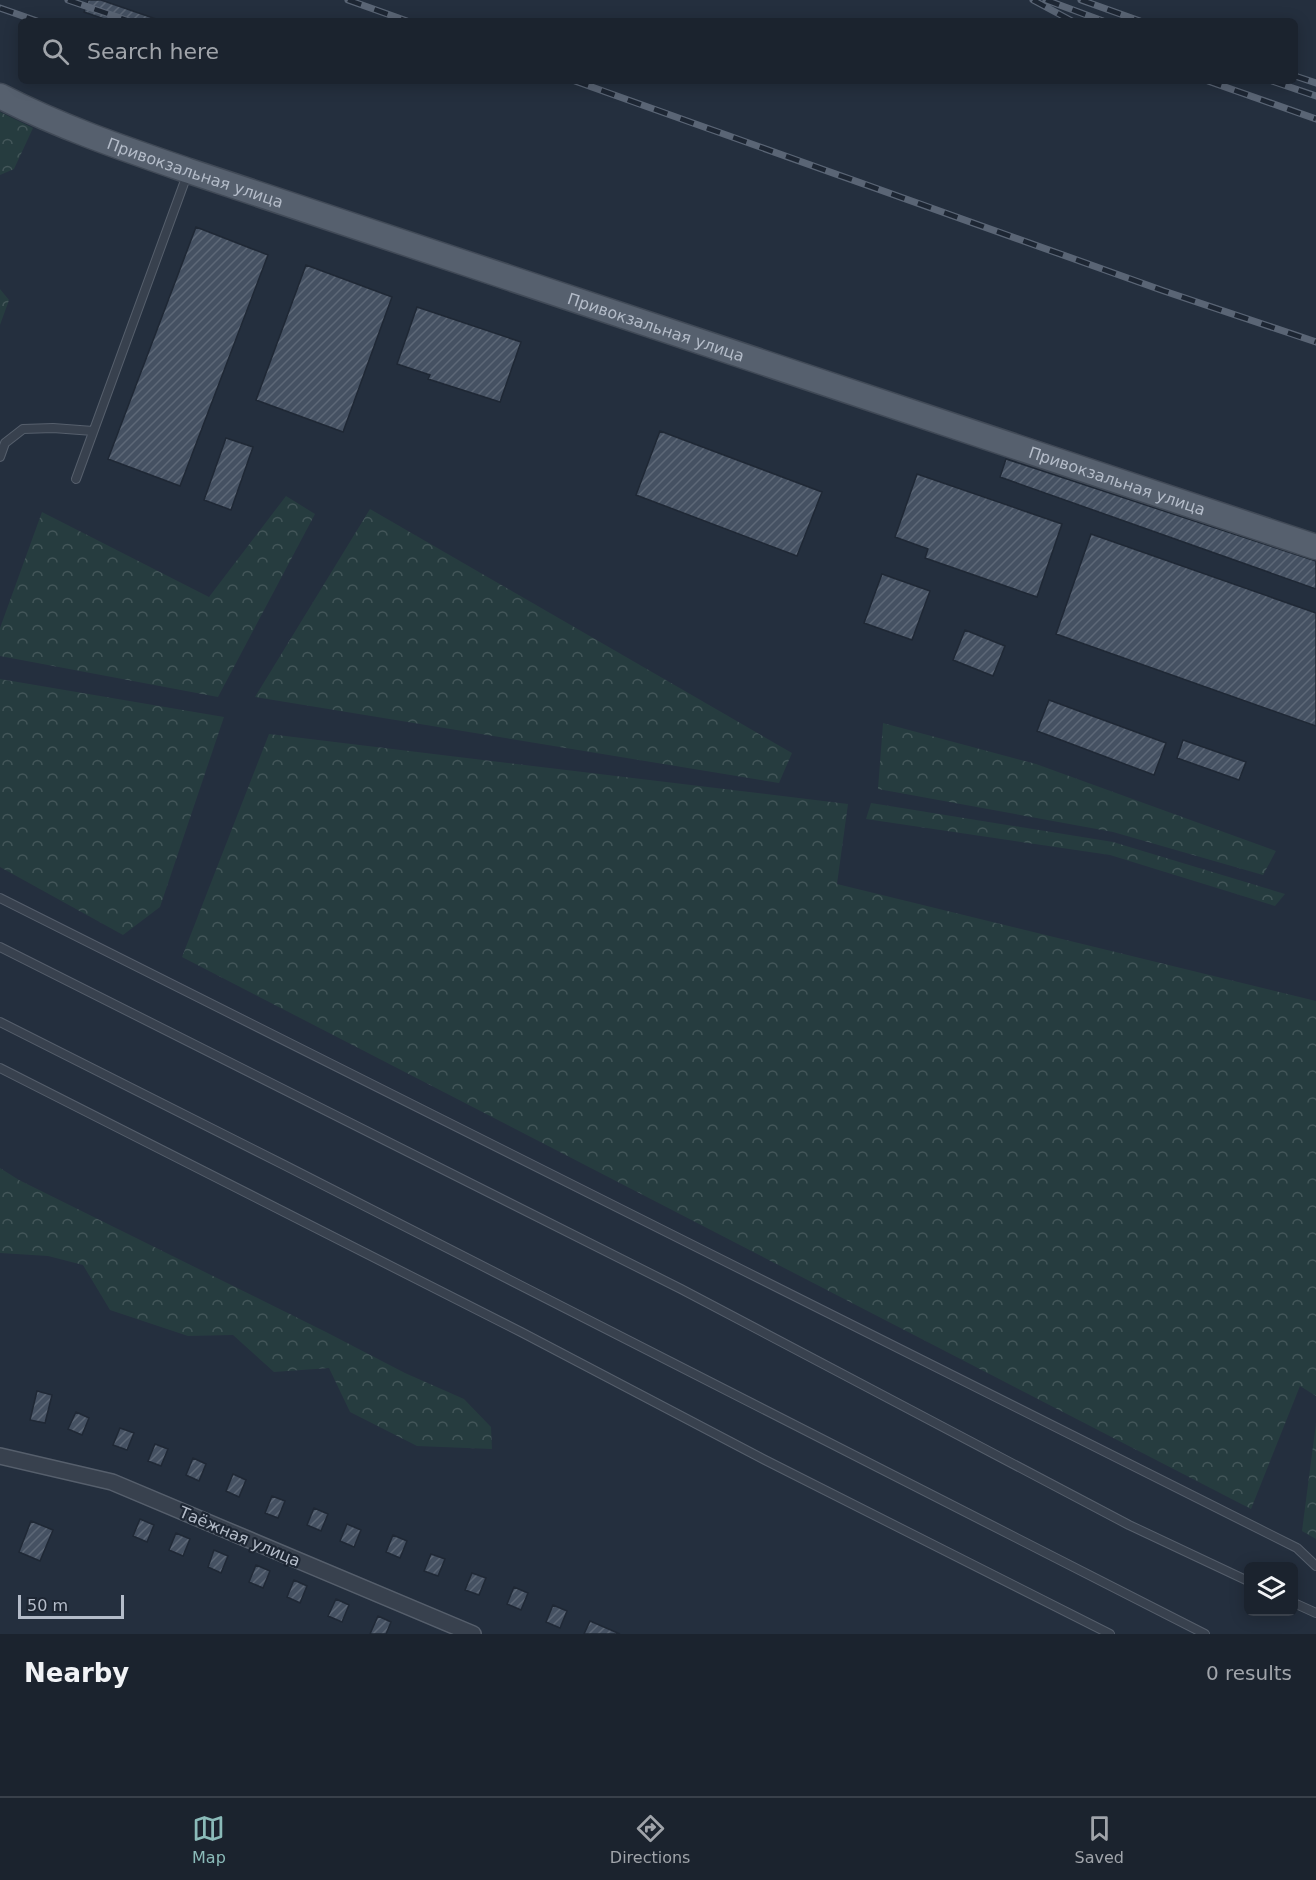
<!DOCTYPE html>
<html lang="en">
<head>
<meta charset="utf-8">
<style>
  :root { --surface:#1b232e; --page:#242b36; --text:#f1f3f6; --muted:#a0a4aa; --line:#39404a; --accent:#8bbbb9 }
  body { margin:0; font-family:"DejaVu Sans",sans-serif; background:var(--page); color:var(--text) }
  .controls { position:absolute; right:18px; bottom:18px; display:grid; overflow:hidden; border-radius:9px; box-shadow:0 3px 15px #0003 }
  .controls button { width:54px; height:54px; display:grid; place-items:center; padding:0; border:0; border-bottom:2px solid var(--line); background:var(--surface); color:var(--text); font:30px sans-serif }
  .scale { position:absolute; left:18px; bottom:15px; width:106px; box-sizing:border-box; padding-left:6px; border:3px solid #b4bcc9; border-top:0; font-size:16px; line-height:21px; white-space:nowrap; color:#b4bcc9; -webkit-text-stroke:4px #1d2633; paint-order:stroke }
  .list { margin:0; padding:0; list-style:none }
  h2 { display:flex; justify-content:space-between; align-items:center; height:78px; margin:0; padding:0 24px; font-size:26px }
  h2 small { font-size:20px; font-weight:400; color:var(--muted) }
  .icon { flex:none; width:33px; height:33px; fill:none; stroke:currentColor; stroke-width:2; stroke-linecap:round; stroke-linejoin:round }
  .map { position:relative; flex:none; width:1316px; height:1634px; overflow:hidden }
  .search { position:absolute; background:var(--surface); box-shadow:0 3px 15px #0003; left:18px; right:18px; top:18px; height:66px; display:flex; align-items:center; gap:15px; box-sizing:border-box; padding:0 21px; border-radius:9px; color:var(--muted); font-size:22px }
  .sheet { height:162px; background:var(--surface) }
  nav { display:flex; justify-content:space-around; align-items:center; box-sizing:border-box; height:84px; border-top:2px solid var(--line); background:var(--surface); font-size:16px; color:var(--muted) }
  nav a { display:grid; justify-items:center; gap:3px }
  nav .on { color:var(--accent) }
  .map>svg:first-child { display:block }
  .forest { fill:url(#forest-crowns) }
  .building { fill:url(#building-hatch); stroke:#1f2835; stroke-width:1.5 }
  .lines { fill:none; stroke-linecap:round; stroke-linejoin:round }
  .lane-casing { stroke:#565f6c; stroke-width:10 }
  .street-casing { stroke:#565f6c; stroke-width:18 }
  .primary-casing { stroke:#414a57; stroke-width:27 }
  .lane { stroke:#38414e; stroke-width:8 }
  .street { stroke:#38414e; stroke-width:15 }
  .primary { stroke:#56606e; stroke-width:24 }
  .rail-casing { stroke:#5a6575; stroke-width:7 }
  .rail { stroke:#1d2633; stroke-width:4.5; stroke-dasharray:14; stroke-linecap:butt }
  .labels { text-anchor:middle; stroke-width:4.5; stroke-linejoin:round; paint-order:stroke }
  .street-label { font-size:16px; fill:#b4bcc9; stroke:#1d2633 }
</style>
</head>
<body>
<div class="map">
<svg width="1316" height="1634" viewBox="0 0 1316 1634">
  <defs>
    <pattern id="forest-crowns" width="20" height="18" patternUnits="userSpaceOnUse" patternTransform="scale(1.5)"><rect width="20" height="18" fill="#263c3f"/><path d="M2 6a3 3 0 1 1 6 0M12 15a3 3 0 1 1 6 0" fill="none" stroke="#435659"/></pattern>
    <pattern id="building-hatch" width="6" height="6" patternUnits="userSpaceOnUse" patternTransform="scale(1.5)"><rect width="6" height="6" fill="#455162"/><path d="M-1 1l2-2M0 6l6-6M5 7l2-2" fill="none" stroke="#5d6877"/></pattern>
  </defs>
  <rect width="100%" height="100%" fill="#242f3e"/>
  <path class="forest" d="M 0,112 L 33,128 L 14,169 L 0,175 Z
    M 0,289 L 9,300 L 0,325 Z
    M 286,496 L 315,514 L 218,697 L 0,656 L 0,628 L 42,512 L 209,597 Z
    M 370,509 L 792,753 L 779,783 L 255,697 Z
    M 0,679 L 224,717 L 160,907 L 123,935 L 0,867 Z
    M 883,723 L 1036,764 L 1276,851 L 1263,875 L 1113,832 L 878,789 Z
    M 269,734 L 848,804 L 837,884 L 1316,1001 L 1316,1396 L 1300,1386 L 1251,1509 L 182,957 Z
    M 871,803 L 1113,842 L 1285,894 L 1275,906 L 1110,855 L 866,819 Z
    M 0,1168 L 19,1180 L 326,1332 L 405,1373 L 464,1399 L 491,1427 L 492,1449 L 417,1446 L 350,1412 L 329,1368 L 274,1372 L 233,1335 L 188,1336 L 110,1310 L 83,1265 L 48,1256 L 0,1253 Z
    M 1316,1423 L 1316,1539 L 1302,1531 Z"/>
  <path class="building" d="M 88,0 L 101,0 L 156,19 L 156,21 L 110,21 L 84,12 Z
    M 196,227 L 268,255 L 180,486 L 108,459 Z
    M 306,265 L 392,297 L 343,432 L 256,400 Z
    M 417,307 L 521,342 L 500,402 L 428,379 L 430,375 L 397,364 Z
    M 660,431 L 822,492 L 797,556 L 636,495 Z
    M 226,438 L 253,447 L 231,510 L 204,500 Z
    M 1006,459 L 1316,561 L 1316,589 L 1000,477 Z
    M 917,474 L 1062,524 L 1037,597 L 925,558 L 928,549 L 895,537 Z
    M 1091,534 L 1316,613 L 1316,726 L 1056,634 Z
    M 882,574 L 930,591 L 912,640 L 864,623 Z
    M 965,630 L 1005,646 L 993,676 L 953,660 Z
    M 1049,700 L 1166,743 L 1154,775 L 1037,731 Z
    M 1183,740 L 1246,762 L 1239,780 L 1177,758 Z
    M 37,1391 L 52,1395 L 45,1423 L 30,1420 Z
    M 76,1412 L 89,1418 L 82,1435 L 68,1429 Z
    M 120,1428 L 134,1433 L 127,1450 L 113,1445 Z
    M 155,1444 L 168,1449 L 161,1466 L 148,1461 Z
    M 193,1458 L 206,1464 L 199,1481 L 186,1475 Z
    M 233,1474 L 246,1480 L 239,1497 L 226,1491 Z
    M 272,1496 L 285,1501 L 278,1518 L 265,1513 Z
    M 314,1508 L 328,1514 L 321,1531 L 307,1525 Z
    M 140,1519 L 154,1525 L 147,1542 L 133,1536 Z
    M 31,1521 L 53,1530 L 40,1561 L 19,1552 Z
    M 347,1524 L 361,1530 L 354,1547 L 340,1541 Z
    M 176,1533 L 190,1539 L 183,1556 L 169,1550 Z
    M 393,1535 L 407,1541 L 400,1558 L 386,1552 Z
    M 214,1550 L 228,1556 L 221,1573 L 208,1567 Z
    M 431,1554 L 445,1559 L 438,1576 L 424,1571 Z
    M 256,1565 L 270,1571 L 263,1588 L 249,1582 Z
    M 472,1573 L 486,1578 L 479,1595 L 465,1590 Z
    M 294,1580 L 307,1586 L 300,1603 L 287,1597 Z
    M 514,1587 L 528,1593 L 521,1610 L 507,1604 Z
    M 336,1599 L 349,1605 L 342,1622 L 328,1616 Z
    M 553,1605 L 567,1611 L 560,1628 L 546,1622 Z
    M 378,1616 L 391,1622 L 386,1634 L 370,1634 Z
    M 590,1621 L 620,1634 L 584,1634 Z"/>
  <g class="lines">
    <g class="lane-casing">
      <path id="lane" d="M 0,457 L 5,443 L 23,429 L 53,428 L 93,431
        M 76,479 L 187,175
        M 0,898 L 1297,1548 L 1316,1566
        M 0,947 L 681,1289 L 1129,1525 L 1248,1581
        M 0,1022 C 403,1223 802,1431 1205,1634
        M 0,1068 L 521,1332 L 765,1460 L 1110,1634
        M 1294,1603 L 1316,1613"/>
    </g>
    <g class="street-casing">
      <path id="street" d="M 0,1456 L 112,1482 L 473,1634"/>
    </g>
    <g class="primary-casing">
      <g id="primary">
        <path id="s1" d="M 0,96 C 60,127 125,149 189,171 L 1316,547"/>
      </g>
    </g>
    <use href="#lane" class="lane"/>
    <use href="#street" class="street"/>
    <use href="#primary" class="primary"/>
    <g class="rail-casing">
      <path id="rail" d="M 68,0 L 129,21
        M 348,0 L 407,21
        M 1033,0 L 1072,21
        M 1046,0 L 1103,21
        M 1081,0 L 1140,21
        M 0,8 L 37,21
        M 1295,76 L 1316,83
        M 575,81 L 1164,291 L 1316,342
        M 1208,81 L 1316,119
        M 1272,81 L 1316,96"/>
    </g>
    <use href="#rail" class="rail"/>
  </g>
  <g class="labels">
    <g class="street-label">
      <text dy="6" stroke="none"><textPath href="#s1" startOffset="210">Привокзальная улица</textPath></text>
      <text dy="6" stroke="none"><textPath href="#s1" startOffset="696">Привокзальная улица</textPath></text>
      <text dy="6" stroke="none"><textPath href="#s1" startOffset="1182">Привокзальная улица</textPath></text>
      <text transform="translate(240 1536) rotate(23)" y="6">Таёжная улица</text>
    </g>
  </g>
</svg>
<div class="controls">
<button><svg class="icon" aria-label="layers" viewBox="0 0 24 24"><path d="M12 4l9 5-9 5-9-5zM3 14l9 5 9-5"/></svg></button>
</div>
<div class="scale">50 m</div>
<div class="search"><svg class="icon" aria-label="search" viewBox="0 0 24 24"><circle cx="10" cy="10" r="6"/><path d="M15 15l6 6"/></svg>Search here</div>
</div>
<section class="sheet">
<h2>Nearby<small>0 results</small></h2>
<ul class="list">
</ul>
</section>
<nav>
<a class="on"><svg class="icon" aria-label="map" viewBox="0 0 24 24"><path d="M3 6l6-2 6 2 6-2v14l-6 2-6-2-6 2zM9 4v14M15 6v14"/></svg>Map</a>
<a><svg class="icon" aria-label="directions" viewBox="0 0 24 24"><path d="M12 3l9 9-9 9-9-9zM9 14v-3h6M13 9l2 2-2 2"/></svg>Directions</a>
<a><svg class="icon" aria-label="saved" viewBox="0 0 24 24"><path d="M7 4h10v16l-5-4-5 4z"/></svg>Saved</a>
</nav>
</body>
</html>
